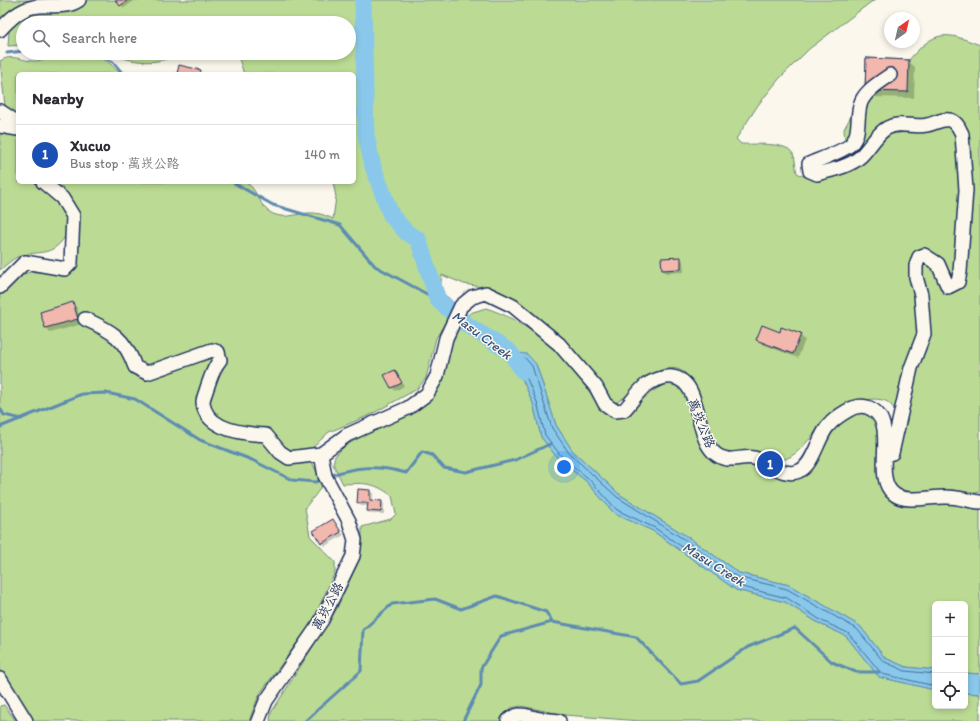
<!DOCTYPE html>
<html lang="en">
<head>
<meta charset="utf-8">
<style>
  :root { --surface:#fff; --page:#f2f2f3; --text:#2b2b33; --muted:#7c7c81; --line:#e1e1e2; --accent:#1f6fb2 }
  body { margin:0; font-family:Itim,"LXGW WenKai TC",sans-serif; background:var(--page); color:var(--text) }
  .controls { position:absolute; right:12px; bottom:12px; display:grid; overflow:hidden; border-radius:6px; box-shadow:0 2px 6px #0003 }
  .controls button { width:36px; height:36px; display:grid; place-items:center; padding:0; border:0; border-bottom:1px solid var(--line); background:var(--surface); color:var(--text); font:20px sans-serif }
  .compass { position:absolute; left:884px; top:12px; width:36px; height:36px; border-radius:50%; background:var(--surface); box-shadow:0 2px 6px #0003; rotate:34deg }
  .you { position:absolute; left:564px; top:467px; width:14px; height:14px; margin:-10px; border:3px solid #fff; border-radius:50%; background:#1a73e8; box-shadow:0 0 0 6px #1a73e833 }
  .badge { display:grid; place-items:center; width:26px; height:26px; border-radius:50%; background:var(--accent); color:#fff; font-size:13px; font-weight:700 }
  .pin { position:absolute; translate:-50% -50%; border:2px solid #fff; box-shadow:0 1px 4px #0006 }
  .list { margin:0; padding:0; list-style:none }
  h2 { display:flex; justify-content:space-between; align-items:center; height:52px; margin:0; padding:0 16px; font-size:17px }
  h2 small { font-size:13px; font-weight:400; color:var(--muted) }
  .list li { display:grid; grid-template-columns:26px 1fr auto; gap:12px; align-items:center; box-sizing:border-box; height:60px; padding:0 16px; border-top:1px solid var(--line) }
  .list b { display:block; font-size:15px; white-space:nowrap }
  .list p { margin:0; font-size:13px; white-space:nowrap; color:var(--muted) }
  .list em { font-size:13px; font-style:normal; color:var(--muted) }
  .icon { flex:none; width:22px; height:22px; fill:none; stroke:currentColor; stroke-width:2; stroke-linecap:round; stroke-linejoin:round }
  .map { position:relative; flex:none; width:980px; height:721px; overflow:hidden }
  .search { position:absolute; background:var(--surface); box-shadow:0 2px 6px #0003; left:16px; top:16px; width:340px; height:44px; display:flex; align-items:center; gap:10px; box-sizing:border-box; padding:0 14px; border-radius:22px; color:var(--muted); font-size:15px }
  .panel { position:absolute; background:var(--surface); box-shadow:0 2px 6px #0003; left:16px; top:72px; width:340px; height:112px; border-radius:6px }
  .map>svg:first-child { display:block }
  .green { fill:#bbdb94; stroke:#6b8579 }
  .water { fill:#89c8ea; stroke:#5d8bb2 }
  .shadow { fill:#0003 }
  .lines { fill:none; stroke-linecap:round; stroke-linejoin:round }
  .shore { stroke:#476c96; stroke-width:1 }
  .stream { stroke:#5d8bb2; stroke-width:3 }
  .river { stroke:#89c8ea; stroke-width:17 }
  .building { fill:#f2b7ad; stroke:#1b2f5e }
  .minor-casing { stroke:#1b2f5e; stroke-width:16 }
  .minor { stroke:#fbf7ec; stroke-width:13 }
  .labels { text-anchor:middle; stroke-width:3; stroke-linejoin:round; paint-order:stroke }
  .street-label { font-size:13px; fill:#1b2f5e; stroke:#fbf7ec }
  .water-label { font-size:14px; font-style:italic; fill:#365581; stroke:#fbf7ec }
</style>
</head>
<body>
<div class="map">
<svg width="980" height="721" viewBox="0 0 980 721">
  <rect width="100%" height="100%" fill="#fbf7ec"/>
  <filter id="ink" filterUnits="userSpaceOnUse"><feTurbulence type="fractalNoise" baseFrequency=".025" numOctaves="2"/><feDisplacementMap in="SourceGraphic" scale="8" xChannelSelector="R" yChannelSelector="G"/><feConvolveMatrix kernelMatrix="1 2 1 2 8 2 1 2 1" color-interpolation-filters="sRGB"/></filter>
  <g filter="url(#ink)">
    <path class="green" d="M 0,0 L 876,0 L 871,2 L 809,49 L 779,79 L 758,105 L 736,139 L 741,144 C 753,145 787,141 793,154 C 796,159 795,167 797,173 L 803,176 L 820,174 L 841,162 L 846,153 L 844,129 L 865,91 L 866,58 L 909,60 C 935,30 944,31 980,45 L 980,492 C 966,496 953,491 938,491 C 928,491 914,494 904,492 C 877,486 894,432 900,415 C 896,411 893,407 889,403 C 882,397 865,399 856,402 C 850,404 841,405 836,409 C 817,424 806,452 783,460 L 721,450 C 697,429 705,348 654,373 C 638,381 628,399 612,404 L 519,304 L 494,289 L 464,284 L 442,275 C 437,300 451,293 455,307 L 436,338 L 426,378 L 417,389 L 370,415 L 329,432 L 312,448 L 312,462 L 322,484 C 320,491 310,501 305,508 L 310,536 L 335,562 L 335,572 L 312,622 L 259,695 L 249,721 L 33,721 L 0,670 L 0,294 C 28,267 25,271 62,274 L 77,214 L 49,182 L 246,182 C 260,192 258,207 273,214 C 287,220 299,212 313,213 C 319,213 327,216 333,219 L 336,197 L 333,182 L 354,182 L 354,74 L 244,74 L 237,53 L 349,53 L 349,23 L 23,23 L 23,45 L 8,46 L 9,32 L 0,26 Z
      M 77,53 C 87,54 97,56 105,60 C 113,64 115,71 123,74 L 18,74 L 18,116 L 5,106 L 0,61 C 12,53 21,61 34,61 C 43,61 47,56 55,54 C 61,51 70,53 77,53 Z
      M 111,53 L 177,53 C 160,67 128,62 111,53 Z
      M 0,117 L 18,131 L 18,182 C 23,182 32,180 36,183 C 54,191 77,219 64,238 C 51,257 39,250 20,256 C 13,258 6,265 0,270 Z
      M 486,308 C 523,320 553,344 577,375 C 590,391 598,407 616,418 C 637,410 650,386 672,383 C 675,385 679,387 682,390 C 694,406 705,459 722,464 C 732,467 745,462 755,466 C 777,474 779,481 805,475 C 821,448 829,421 862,411 C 868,415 875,420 878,427 C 887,452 865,486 897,501 L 980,506 L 980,674 L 965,673 L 965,604 L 935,604 L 935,670 L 906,667 L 885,658 L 860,626 L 789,585 L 739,573 L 685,535 L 619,494 L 572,450 L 556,425 L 536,364 L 511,353 L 533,403 L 541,437 L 559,460 L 586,481 L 615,514 L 653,531 L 736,590 L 785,602 L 820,624 L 846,636 L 879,677 L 935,690 L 935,706 L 965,706 L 965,693 L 980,694 L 980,721 L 640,721 L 565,715 L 521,706 L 511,708 L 501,721 L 270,721 L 271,713 L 336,610 L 356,566 L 362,541 L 362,527 L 391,519 L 396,514 L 392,496 C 374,482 365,483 343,484 L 333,464 L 335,456 L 345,446 L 430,397 L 454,330 L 470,313 Z
      M 4,705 L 16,721 L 0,721 L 0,706 Z"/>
    <path class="water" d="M 510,352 L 527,354 L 536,364 L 556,425 L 572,450 L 619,494 L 685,535 L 739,573 L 789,585 L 860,626 L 885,658 L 906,667 L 935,670 L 935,690 L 879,677 L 846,636 L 820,624 L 785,602 L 736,590 L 653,531 L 615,514 L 586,481 L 559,460 L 541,437 L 533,403 Z
      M 965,673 L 980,674 L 980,694 L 965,693 Z"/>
    <path class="shadow" d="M 117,0 L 135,0 L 124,8 Z
      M 213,53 L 231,53 L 228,59 Z
      M 908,61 L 915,67 L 914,98 L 872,97 Z
      M 680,258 L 683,261 L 684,272 L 666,273 L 663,270 Z
      M 72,304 L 77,308 L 82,324 L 50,333 L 46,328 L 41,312 Z
      M 780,333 L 800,335 L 805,340 L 798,358 L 762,344 L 757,339 Z
      M 394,371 L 404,386 L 395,391 L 386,376 Z
      M 358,490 L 370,491 L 373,493 L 373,501 L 381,501 L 384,504 L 384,514 L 371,514 L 368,511 L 368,506 L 361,506 L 358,503 Z
      M 333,520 L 344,535 L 325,546 L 315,531 Z"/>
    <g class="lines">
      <path class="shore" d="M 935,674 L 905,671 L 883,661 L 857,629 L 787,589 L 737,577 L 682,538 L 617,497 L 569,453 L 552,428 L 532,366 L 525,358 L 518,358 L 537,402 L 545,435 L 562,457 L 589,479 L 617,510 L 655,528 L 738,586 L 787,598 L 822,621 L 848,633 L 882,674 L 935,686"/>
      <path class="stream" d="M 7,53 L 23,51
        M 97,53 L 113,62 L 123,74
        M 232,182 L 273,205 L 340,225 L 375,266 L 438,300
        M 0,408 L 4,415 L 22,419
        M 0,427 L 82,394 L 106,393 L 135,399 L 200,440 L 252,460 L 292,480 L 316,482 L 322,479
        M 329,476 C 356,466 378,465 406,473 L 422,452 L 432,455 L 444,468 L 466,472 L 515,460 L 550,444
        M 305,721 L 361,671 L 363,630 L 392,604 L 435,599 L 461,609 L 497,596 L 546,612 L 552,622 L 636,637 L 681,684 L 698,681 L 748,647 L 795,628 L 832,662 L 856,672 L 879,672
        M 463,721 L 481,685 L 481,668 L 501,636 L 552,622"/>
      <path class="river" d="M 363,0 L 366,135 L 373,167 L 391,215 L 407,233 L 418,239 L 438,300 L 467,325 L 510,352 L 523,371"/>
    </g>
    <path class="building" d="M 115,0 L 128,0 L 120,6 Z
      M 866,58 L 909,60 L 908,92 L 865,91 Z
      M 179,65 L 201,70 L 200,74 L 177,74 Z
      M 681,257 L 681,269 L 662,270 L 661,258 Z
      M 73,302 L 78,319 L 45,328 L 40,312 Z
      M 762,325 L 780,332 L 781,327 L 801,334 L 793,354 L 756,340 Z
      M 395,370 L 402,383 L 391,388 L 384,375 Z
      M 358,489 L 370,490 L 370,500 L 382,501 L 381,512 L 367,511 L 368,503 L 357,503 Z
      M 333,519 L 341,532 L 321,544 L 313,531 Z"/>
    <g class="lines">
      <g class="minor-casing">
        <path id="minor" d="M 0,30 C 9,20 19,10 33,7 C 49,3 64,10 79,0
          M 0,111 L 18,123
          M 0,126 L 18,129
          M 0,287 L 25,262 L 65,269 L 71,263 L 73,216 L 62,198 L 43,182
          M 85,319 C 112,331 125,338 135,367 L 147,373 L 212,350 L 218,352 L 220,360 C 213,368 211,377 207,388 C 206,392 203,398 203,402 C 205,430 245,434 266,435 L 280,452 L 289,458 L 321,454
          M 885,455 L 892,453 L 911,368 L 924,334 L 921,295 L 916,277 L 916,266 L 919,257 L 924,255 L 938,264 L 948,287 L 958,282 L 960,272 L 966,190 L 962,134 C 959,128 957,122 950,120 C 941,118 935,124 927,125 C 913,128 900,121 887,128 C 877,133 869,149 860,157 C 849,167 831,170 817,174 L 810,171 L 809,164 C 818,160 846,150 851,144 C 862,133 855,113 862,100 C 868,89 880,82 890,75
          M 0,679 L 26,721
          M 258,721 L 266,701 L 322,620 L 353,556 L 355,540 L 349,521 L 325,476 L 321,454 L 347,435 L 408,408 L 427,394 L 437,376 L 446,338 L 461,306 L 472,297 L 486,293 L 513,306 L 559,344 L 596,387 L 605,404 L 615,411 L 624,410 C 632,402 637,392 646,385 C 652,381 664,376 672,377 C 708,382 689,452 727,459 C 736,460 745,456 754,458 C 768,462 784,478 799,471 C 813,466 818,437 828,426 C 833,420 840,415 847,411 C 853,407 859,405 867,407 C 902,419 870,476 894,494 C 905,504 933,496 947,497 C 958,497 969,501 980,502
          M 508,721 C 518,710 528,717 540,719 C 546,720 553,720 559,721"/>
      </g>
      <use href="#minor" class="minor"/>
    </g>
  </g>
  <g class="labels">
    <g class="street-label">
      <text transform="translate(702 423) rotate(68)" y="5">萬崁公路</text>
      <text transform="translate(327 606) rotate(-62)" y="5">萬崁公路</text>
    </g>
    <g class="water-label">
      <text transform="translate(482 335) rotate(37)" y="5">Masu Creek</text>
      <text transform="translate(714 564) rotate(32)" y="5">Masu Creek</text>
    </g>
  </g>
</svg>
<div class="controls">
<button>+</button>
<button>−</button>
<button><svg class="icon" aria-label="locate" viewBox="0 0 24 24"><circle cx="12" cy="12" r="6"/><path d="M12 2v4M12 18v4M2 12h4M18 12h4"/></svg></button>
</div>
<svg class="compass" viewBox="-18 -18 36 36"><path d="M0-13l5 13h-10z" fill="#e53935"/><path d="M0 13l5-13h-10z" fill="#7c7c81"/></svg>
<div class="you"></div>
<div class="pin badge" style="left:770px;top:464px;background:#1a4fb4">1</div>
<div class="search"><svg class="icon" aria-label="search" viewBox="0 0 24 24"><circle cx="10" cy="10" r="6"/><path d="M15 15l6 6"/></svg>Search here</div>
<section class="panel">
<h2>Nearby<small></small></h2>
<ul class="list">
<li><span class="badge" style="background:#1a4fb4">1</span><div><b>Xucuo</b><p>Bus stop · 萬崁公路</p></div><em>140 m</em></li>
</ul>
</section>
</div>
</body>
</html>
